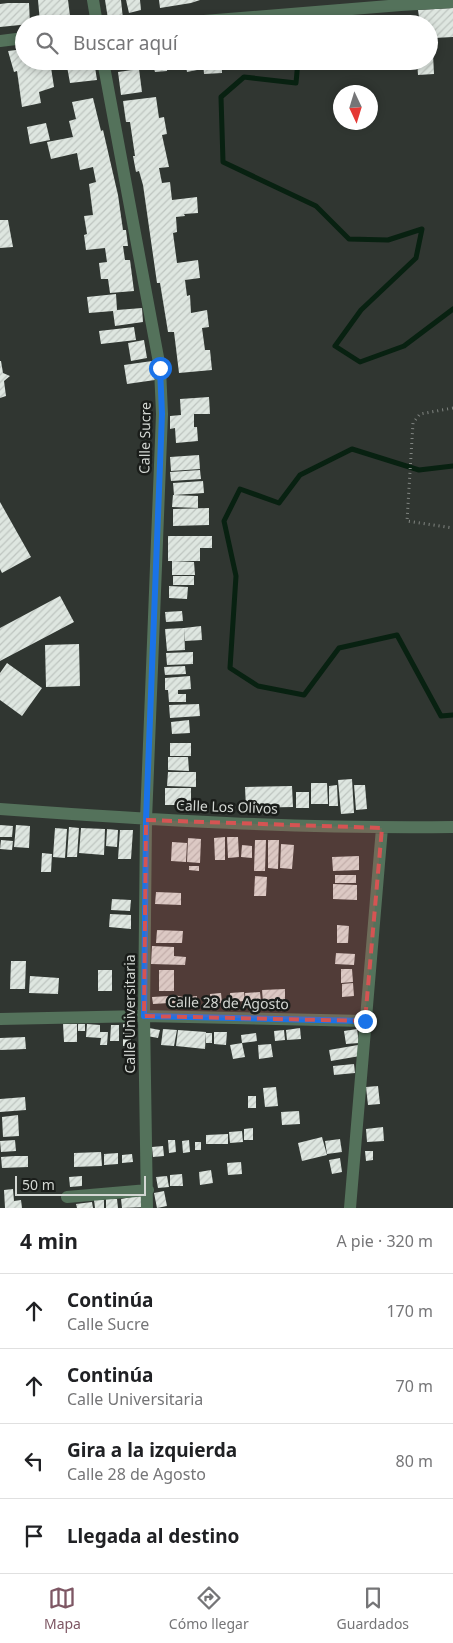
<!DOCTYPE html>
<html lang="es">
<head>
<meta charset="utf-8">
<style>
  :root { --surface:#fff; --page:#f6f6f6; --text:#202124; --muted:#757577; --line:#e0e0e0; --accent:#7e5764 }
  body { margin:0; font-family:"Noto Sans",sans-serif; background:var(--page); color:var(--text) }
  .compass { position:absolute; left:333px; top:85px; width:45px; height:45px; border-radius:50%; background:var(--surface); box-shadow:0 2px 8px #0003; rotate:176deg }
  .scale { position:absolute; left:15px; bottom:12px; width:131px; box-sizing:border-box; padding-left:5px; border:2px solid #d3d7d3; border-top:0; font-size:14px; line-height:18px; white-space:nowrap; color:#d3d7d3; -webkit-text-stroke:4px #1a1d1a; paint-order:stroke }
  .stop { position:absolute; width:15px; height:15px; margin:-11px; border:4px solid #1a73e8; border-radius:50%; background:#fff }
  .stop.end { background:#1a73e8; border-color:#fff; box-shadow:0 1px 5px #0008 }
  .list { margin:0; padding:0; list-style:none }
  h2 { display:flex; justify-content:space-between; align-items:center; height:65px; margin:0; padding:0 20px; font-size:21px }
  h2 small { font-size:16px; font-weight:400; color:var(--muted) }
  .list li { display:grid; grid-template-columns:32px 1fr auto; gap:15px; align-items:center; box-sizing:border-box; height:75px; padding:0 20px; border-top:1px solid var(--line) }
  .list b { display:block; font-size:19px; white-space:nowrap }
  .list p { margin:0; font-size:16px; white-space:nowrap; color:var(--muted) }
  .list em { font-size:16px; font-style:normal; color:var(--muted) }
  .icon { flex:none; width:28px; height:28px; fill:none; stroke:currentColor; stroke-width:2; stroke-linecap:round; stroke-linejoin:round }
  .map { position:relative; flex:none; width:453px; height:1208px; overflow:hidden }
  .search { position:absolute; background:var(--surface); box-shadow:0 2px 8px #0003; left:15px; right:15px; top:15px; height:55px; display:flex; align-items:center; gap:12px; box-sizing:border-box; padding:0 18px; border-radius:28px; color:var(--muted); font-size:19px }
  .sheet { height:365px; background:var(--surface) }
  nav { display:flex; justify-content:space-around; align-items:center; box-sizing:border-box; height:70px; border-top:1px solid var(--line); background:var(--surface); font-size:14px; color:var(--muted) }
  nav a { display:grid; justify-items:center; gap:2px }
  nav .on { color:var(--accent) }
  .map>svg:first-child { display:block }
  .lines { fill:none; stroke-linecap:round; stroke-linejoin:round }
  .stream { stroke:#082111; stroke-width:5 }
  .building { fill:url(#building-hatch) }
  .path { stroke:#808581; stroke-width:3; stroke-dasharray:1 4; stroke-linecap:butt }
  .minor { stroke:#54725b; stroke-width:12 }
  .route { stroke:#1a73e8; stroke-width:6 }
  .marked { fill:#d55453; fill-opacity:0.2; stroke:#d55453; stroke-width:4; stroke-dasharray:10 6; stroke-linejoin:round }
  .labels { text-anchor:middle; stroke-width:5; stroke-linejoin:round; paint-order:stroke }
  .street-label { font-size:14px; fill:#d3d7d3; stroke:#1a1d1a }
</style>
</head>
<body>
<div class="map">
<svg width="453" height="1208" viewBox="0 0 453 1208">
  <defs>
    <pattern id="building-hatch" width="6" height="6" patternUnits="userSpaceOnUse" patternTransform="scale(1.25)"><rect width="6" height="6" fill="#dee6e0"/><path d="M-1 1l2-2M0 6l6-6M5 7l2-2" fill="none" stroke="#bec5c0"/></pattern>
  </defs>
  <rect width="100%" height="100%" fill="#303631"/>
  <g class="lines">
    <path class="stream" d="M 298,61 L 296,83 L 244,77 L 221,97 L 223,162 L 316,206 L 349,239 L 388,240 L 422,229 L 416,258 L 361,310 L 335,346 L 360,362 L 404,346 L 453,309
      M 453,466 L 419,470 L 352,449 L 300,475 L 279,503 L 240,489 L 224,521 L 236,576 L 230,668 L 258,686 L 304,695 L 339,648 L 397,635 L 441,716 L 453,715"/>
  </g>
  <path class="building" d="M 38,0 L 68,0 L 71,24 L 40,23 Z
    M 105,0 L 121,0 L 123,19 L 108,19 Z
    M 126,0 L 140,0 L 141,10 L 129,13 Z
    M 159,0 L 200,0 L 191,3 L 160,8 Z
    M 8,3 L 29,3 L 30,24 L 0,27 L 0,4 Z
    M 453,8 L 453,37 L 434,38 L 434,45 L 429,45 L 429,24 L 366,24 L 398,18 L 419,17 L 418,10 Z
    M 346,13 L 347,24 L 312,24 L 312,15 Z
    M 24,49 L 24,61 L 50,61 L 54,87 L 39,92 L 41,103 L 22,107 L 17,71 L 14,72 L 8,51 Z
    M 429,54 L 433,54 L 434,74 L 418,75 L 417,61 L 429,61 Z
    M 66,61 L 94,61 L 97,80 L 70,83 Z
    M 149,61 L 168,61 L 167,71 L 155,72 L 153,66 L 150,67 Z
    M 185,61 L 202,61 L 202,69 L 187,72 Z
    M 203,61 L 222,61 L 222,73 L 204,74 Z
    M 139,69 L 142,92 L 121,95 L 118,72 Z
    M 156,97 L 159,118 L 164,117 L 167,134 L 162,135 L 169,167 L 159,168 L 162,183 L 170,182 L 172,200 L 197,197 L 198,213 L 184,214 L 185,216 L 176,217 L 177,232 L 173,233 L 177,263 L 198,260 L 200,278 L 185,280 L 187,296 L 190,295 L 191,313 L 207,310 L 209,327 L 202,328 L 205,350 L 210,350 L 212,370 L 179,373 L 174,332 L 168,332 L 160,283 L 157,283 L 143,185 L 139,171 L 136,172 L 133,156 L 135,156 L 130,122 L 126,122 L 123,101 Z
    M 93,98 L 101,131 L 103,130 L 118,195 L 123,230 L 126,230 L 128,246 L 123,246 L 125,260 L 130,260 L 134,291 L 110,293 L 108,279 L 101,279 L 99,263 L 107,262 L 105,248 L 86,250 L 84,235 L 87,234 L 84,216 L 93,215 L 89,184 L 96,182 L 93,167 L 80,170 L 77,153 L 51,159 L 47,142 L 73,137 L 69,121 L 76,119 L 72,102 Z
    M 46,123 L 50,140 L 30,144 L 27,127 Z
    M 0,220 L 8,220 L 13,247 L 0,248 Z
    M 116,294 L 117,310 L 142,308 L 143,322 L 115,326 L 113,311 L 89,313 L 87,297 Z
    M 134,327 L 136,340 L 101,344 L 99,331 Z
    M 144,340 L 147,358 L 131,361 L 128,343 Z
    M 0,361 L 1,361 L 3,373 L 10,376 L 4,381 L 6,396 L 0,398 Z
    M 152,361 L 155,380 L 127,384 L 124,365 Z
    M 209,397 L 210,414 L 194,414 L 194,427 L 197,427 L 198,441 L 176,443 L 175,428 L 170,429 L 170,416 L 181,415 L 180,399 Z
    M 199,455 L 200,469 L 171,471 L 170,457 Z
    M 200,470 L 201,479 L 171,481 L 170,472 Z
    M 203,481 L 204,493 L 174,495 L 173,483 Z
    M 173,495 L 198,496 L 198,508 L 172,507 Z
    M 0,502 L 31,557 L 2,573 L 0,569 Z
    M 209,508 L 209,525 L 173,526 L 173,509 Z
    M 168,536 L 212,536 L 212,548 L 200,548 L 200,561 L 168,561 Z
    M 172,561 L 194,562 L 195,575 L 172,575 Z
    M 173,576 L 194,576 L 194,585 L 173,585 Z
    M 169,586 L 188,587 L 187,599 L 169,598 Z
    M 60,596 L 74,622 L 0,661 L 0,628 Z
    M 182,611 L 183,621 L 166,622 L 165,612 Z
    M 201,626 L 202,640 L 185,641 L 184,628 Z
    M 184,628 L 185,650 L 167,651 L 165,629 Z
    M 79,644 L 80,686 L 46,687 L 45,645 Z
    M 193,652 L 193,664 L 167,665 L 166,653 Z
    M 7,663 L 42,688 L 22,716 L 0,700 L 0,673 Z
    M 185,666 L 186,674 L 165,675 L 164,667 Z
    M 190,676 L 191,689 L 178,690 L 178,694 L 186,694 L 186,702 L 169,702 L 168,690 L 165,690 L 165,678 Z
    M 199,704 L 200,716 L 170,718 L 169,705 Z
    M 189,720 L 190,733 L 172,734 L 171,722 Z
    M 170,743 L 191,743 L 191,756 L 170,756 Z
    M 168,757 L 188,757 L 189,771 L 168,770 Z
    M 168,772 L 196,772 L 196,787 L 167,786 Z
    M 352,779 L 354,813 L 341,814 L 338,780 Z
    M 311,783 L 327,783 L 328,804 L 311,804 Z
    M 337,785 L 338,806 L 329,806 L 329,786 Z
    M 354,785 L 365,785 L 367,809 L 356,810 Z
    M 292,786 L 293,807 L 246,808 L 245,787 Z
    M 165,788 L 191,788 L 191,805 L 165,805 Z
    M 296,792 L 309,792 L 309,808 L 296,808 Z
    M 0,825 L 13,826 L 12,837 L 0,837 Z
    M 16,825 L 30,826 L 29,848 L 14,847 Z
    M 69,827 L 79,828 L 77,857 L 67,857 Z
    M 55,828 L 67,829 L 65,858 L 53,857 Z
    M 81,828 L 105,829 L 104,855 L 79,853 Z
    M 107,829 L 118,830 L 117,847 L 106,846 Z
    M 120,830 L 133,830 L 131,859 L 118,859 Z
    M 225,837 L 225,860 L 215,860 L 214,838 Z
    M 227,837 L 238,837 L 239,857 L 228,858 Z
    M 188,838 L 201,839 L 200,863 L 187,862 Z
    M 1,840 L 13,841 L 12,850 L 0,849 Z
    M 255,840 L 266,840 L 265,871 L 254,871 Z
    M 268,840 L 279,840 L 278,869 L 268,868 Z
    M 172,842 L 187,843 L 186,862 L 171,861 Z
    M 281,844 L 294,845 L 292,869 L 280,868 Z
    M 242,845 L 252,846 L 252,858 L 241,857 Z
    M 42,853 L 52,854 L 51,872 L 41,872 Z
    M 359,856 L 359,870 L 333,871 L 332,857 Z
    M 189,866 L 199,866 L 199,871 L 189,870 Z
    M 335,875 L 356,875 L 356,883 L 335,883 Z
    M 255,876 L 267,877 L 266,896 L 254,896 Z
    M 333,884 L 357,885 L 357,900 L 333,899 Z
    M 156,892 L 181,893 L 181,905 L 155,904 Z
    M 112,899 L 131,900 L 130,911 L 111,910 Z
    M 110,914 L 131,915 L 131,929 L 109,927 Z
    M 337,925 L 349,926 L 348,943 L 337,943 Z
    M 157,930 L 183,931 L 182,943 L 156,943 Z
    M 152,946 L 174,947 L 174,956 L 186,957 L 185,965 L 151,964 Z
    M 336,953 L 355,954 L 354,965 L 335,964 Z
    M 11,961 L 26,961 L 25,989 L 10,989 Z
    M 341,969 L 352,969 L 353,982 L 341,983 Z
    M 98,970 L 112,970 L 112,991 L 98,991 Z
    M 159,970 L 174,970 L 174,991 L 159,991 Z
    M 30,976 L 59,978 L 58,994 L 29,993 Z
    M 353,983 L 354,996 L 342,997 L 342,984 Z
    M 285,989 L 285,1001 L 263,1002 L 262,990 Z
    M 244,992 L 245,1001 L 231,1002 L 230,993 Z
    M 260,992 L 261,1002 L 246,1003 L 245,993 Z
    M 221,993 L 222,1003 L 211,1004 L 210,994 Z
    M 173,995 L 184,997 L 183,1004 L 172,1003 Z
    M 169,996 L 169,1003 L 153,1004 L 152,997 Z
    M 197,996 L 197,1004 L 186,1004 L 186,997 Z
    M 63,1024 L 77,1024 L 77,1042 L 64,1042 Z
    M 78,1024 L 85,1024 L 85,1031 L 78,1031 Z
    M 87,1024 L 100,1025 L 100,1032 L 108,1032 L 107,1045 L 100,1045 L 101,1038 L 86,1037 Z
    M 123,1024 L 131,1024 L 131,1046 L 123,1046 Z
    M 111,1025 L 119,1025 L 119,1041 L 110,1041 Z
    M 149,1028 L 160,1030 L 158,1038 L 147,1036 Z
    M 300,1028 L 301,1039 L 287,1040 L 286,1030 Z
    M 163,1029 L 177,1030 L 174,1046 L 161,1045 Z
    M 357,1029 L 359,1043 L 346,1044 L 344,1031 Z
    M 178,1030 L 206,1032 L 205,1049 L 176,1046 Z
    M 284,1030 L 285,1040 L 275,1041 L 274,1031 Z
    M 214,1032 L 227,1032 L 226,1045 L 214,1044 Z
    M 206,1033 L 212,1033 L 212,1043 L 206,1043 Z
    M 256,1033 L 257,1041 L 242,1043 L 241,1035 Z
    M 25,1037 L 26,1049 L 0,1050 L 0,1038 Z
    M 242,1043 L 245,1057 L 233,1059 L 230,1045 Z
    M 271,1044 L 273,1057 L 259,1059 L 258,1045 Z
    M 358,1045 L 360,1056 L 331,1061 L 329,1050 Z
    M 354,1064 L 355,1073 L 334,1075 L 333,1066 Z
    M 378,1086 L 380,1104 L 368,1105 L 366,1087 Z
    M 276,1087 L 278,1106 L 265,1107 L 263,1088 Z
    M 248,1096 L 256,1096 L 256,1108 L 248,1108 Z
    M 25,1097 L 26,1110 L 0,1112 L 0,1099 Z
    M 299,1111 L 300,1124 L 282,1125 L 281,1112 Z
    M 18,1115 L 19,1136 L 3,1137 L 2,1117 Z
    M 383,1127 L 384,1141 L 367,1142 L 366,1129 Z
    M 253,1128 L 253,1140 L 244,1140 L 244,1129 Z
    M 242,1131 L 243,1142 L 230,1143 L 229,1132 Z
    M 228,1134 L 228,1144 L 206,1144 L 206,1135 Z
    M 322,1137 L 327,1155 L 302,1161 L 298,1143 Z
    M 340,1139 L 342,1152 L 327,1154 L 325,1141 Z
    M 15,1140 L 16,1151 L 1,1152 L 0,1141 Z
    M 168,1140 L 175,1140 L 176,1152 L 169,1153 Z
    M 189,1140 L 190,1152 L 183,1153 L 182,1141 Z
    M 195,1142 L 201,1142 L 201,1150 L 195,1150 Z
    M 163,1146 L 164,1156 L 153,1157 L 152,1147 Z
    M 365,1151 L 373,1151 L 373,1160 L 366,1161 Z
    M 101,1152 L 102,1166 L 74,1167 L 74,1153 Z
    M 118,1153 L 118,1164 L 104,1165 L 104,1154 Z
    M 132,1154 L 133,1162 L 122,1163 L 122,1155 Z
    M 15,1156 L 28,1156 L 28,1167 L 2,1168 L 1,1157 Z
    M 340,1158 L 342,1172 L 332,1174 L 329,1160 Z
    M 241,1162 L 242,1174 L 228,1175 L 227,1163 Z
    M 211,1170 L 213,1183 L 200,1185 L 199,1172 Z
    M 182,1174 L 183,1186 L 170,1186 L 170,1175 Z
    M 82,1176 L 82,1186 L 70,1187 L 69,1177 Z
    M 167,1176 L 169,1187 L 158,1188 L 156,1177 Z
    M 13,1189 L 14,1201 L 21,1200 L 22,1208 L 5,1208 L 4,1190 Z
    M 164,1191 L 167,1206 L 157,1208 L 154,1193 Z
    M 143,1195 L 146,1207 L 122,1208 L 121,1199 Z
    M 106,1199 L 117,1199 L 118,1208 L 106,1208 Z
    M 94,1200 L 104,1200 L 104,1208 L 95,1208 Z
    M 92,1202 L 93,1208 L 77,1208 L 76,1204 Z"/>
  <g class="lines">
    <path class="path" d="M 453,408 L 420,414 L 413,423 L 407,521 L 453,528"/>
    <path class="minor" d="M 93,0 L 97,24
      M 167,24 L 401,5 L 453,2
      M 0,41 L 24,38
      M 103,61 L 160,368 L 162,414 L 146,820 L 144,1016 L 147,1208
      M 0,809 C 151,820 302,829 453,827
      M 0,1019 L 144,1016 L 365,1021
      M 67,1197 L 148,1190
      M 350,1208 L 382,828"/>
  </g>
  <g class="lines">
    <path class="route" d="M 160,368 L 162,414 L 146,820 L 144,1016 L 365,1021"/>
  </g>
  <path class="marked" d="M 146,820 L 382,828 L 365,1021 L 144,1016 Z"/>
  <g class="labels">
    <g class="street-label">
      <text transform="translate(145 438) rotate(-89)" y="5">Calle Sucre</text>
      <text transform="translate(227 807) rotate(2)" y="5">Calle Los Olivos</text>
      <text transform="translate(228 1003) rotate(1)" y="5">Calle 28 de Agosto</text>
      <text transform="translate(130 1014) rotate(-90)" y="5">Calle Universitaria</text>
    </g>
  </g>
</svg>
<svg class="compass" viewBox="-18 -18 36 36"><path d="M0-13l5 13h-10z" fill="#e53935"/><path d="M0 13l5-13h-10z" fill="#757577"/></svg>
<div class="scale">50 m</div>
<div class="stop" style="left:160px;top:368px"></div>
<div class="stop end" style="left:365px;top:1021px"></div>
<div class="search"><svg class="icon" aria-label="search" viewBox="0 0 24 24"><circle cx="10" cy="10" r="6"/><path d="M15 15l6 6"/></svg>Buscar aquí</div>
</div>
<section class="sheet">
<h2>4 min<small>A pie · 320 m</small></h2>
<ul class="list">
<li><svg class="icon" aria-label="ahead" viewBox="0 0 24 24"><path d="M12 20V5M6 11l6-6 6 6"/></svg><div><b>Continúa</b><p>Calle Sucre</p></div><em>170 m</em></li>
<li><svg class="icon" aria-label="ahead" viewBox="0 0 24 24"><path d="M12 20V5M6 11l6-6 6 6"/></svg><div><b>Continúa</b><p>Calle Universitaria</p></div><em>70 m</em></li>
<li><svg class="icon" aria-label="left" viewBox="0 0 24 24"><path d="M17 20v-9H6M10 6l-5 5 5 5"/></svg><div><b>Gira a la izquierda</b><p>Calle 28 de Agosto</p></div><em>80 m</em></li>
<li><svg class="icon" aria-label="arrive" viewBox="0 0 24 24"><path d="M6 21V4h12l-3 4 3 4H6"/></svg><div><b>Llegada al destino</b></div></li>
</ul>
</section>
<nav>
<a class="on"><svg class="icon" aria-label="map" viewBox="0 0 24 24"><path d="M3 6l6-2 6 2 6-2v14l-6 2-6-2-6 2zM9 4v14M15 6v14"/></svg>Mapa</a>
<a><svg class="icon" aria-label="directions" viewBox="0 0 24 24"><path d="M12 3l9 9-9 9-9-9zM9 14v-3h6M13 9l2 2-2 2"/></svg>Cómo llegar</a>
<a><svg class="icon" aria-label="saved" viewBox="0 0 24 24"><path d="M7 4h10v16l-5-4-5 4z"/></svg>Guardados</a>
</nav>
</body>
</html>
